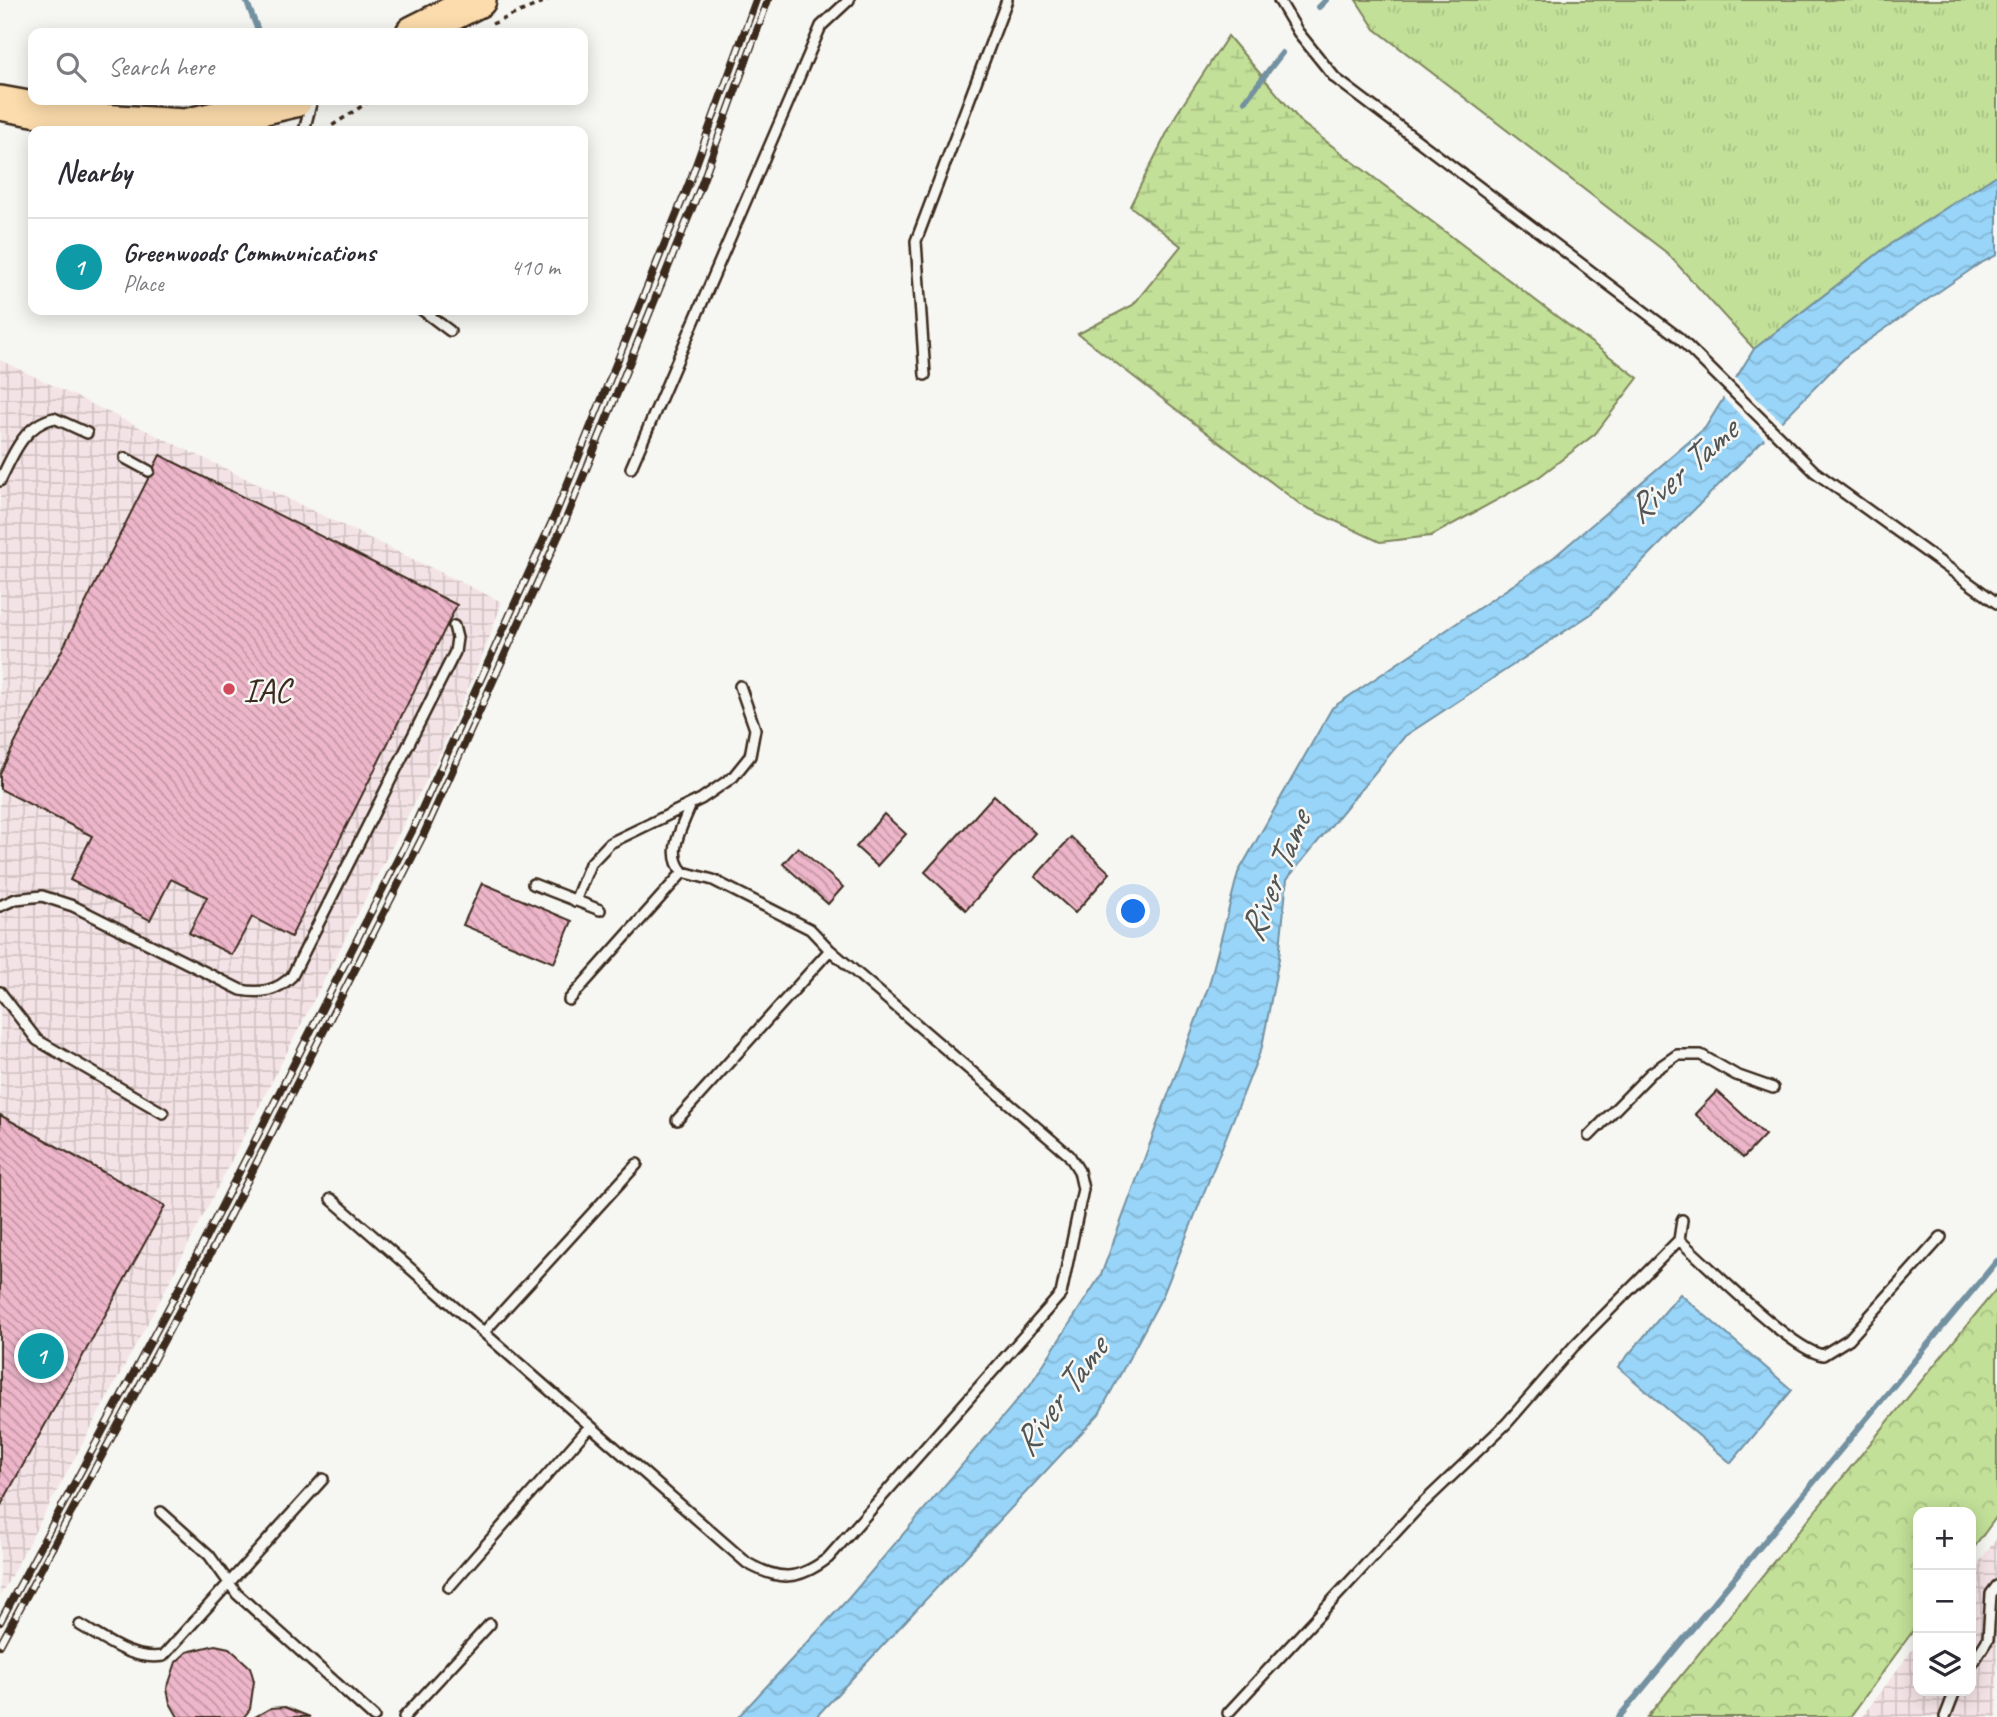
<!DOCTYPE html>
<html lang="en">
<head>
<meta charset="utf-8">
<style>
  :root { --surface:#fff; --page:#f2f2f3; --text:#2b2b33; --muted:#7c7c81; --line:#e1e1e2; --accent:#2563eb }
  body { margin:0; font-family:Caveat,sans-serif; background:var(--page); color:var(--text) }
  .controls { position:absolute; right:21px; bottom:21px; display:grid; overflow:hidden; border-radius:14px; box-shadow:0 4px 18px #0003 }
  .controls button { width:63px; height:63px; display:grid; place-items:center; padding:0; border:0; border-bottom:2px solid var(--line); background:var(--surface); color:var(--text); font:35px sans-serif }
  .you { position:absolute; left:1134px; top:912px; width:24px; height:24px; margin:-18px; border:5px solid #fff; border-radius:50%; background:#1a73e8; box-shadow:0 0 0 10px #1a73e833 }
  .badge { display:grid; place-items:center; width:46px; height:46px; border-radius:50%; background:var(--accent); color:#fff; font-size:23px; font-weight:700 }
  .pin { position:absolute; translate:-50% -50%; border:4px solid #fff; box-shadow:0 2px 7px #0006 }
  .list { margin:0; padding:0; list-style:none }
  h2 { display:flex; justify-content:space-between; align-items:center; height:91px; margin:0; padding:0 28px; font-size:30px }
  h2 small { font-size:23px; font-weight:400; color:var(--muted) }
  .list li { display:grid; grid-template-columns:46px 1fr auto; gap:21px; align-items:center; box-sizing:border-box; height:98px; padding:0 28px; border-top:2px solid var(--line) }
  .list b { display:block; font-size:26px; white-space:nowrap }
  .list p { margin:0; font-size:23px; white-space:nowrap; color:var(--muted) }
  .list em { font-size:23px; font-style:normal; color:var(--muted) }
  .icon { flex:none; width:38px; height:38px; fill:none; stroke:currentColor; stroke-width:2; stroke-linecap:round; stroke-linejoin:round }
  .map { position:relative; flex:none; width:1997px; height:1717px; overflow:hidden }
  .search { position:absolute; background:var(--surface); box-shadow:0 4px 18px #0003; left:28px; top:28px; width:560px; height:77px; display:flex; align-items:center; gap:18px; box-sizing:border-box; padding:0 24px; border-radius:14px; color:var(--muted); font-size:26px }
  .panel { position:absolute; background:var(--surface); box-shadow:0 4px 18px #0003; left:28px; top:126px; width:560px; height:189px; border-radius:14px }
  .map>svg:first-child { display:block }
  .industrial { fill:url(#industrial-grid) }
  .grass { fill:url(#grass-tufts); stroke:#7e855b; stroke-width:2 }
  .forest { fill:url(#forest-crowns); stroke:#7e855b; stroke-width:2 }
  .wetland { fill:url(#wetland-marsh); stroke:#7e855b; stroke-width:2 }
  .water { fill:url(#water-waves); stroke:#7391a1; stroke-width:2 }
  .pier { fill:#f6f6f2 }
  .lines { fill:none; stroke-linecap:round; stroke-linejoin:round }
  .stream { stroke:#7391a1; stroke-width:6 }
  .building { fill:url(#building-back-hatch); stroke:#3b2a1e; stroke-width:2 }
  .lane-casing { stroke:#3b2a1e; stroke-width:14 }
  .highway-casing { stroke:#3b2a1e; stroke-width:38 }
  .path { stroke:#3b2a1e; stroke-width:3.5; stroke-dasharray:5 5; stroke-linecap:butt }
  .lane { stroke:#f6f6f2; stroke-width:9 }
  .highway { stroke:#fcdcac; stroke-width:33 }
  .rail-casing { stroke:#3b2a1e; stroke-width:8 }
  .rail { stroke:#f6f6f2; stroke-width:5; stroke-dasharray:16; stroke-linecap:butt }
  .poi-dot { fill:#d1495b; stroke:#f6f6f2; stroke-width:2.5 }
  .labels { text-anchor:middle; stroke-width:5; stroke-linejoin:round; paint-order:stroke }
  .poi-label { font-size:35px; fill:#3b2a1e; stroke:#f6f6f2; text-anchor:start }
  .water-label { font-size:37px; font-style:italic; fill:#525555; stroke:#f6f6f2 }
</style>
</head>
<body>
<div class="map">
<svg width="1997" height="1717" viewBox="0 0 1997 1717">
  <defs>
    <pattern id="industrial-grid" width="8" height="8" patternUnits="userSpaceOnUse" patternTransform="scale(1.75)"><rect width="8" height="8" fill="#f4e3e6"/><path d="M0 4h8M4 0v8" fill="none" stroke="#d2c3c5"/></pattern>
    <pattern id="grass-tufts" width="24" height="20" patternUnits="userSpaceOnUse" patternTransform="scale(1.75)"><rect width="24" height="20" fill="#c2e098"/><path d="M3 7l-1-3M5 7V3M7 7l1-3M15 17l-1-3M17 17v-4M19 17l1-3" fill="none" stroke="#a8c083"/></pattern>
    <pattern id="forest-crowns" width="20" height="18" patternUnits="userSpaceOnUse" patternTransform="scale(1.75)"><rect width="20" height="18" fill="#c2e098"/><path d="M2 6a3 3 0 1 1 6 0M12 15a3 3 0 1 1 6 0" fill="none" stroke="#a8c083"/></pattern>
    <pattern id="wetland-marsh" width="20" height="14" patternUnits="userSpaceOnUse" patternTransform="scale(1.75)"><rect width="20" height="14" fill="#c2e098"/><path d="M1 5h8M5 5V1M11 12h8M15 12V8" fill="none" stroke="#a8c083"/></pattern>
    <pattern id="water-waves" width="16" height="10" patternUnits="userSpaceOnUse" patternTransform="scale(1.75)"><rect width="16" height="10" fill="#98d5f9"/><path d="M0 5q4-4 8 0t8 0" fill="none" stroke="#84b7d5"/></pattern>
    <pattern id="building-back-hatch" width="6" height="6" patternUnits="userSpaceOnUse" patternTransform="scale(1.75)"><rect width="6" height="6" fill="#eeb6ca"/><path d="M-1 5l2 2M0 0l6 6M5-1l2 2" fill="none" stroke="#c294a3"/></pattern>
  </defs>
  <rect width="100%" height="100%" fill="#f6f6f2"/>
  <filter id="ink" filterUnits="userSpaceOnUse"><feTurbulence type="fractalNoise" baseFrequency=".0143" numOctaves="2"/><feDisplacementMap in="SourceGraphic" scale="14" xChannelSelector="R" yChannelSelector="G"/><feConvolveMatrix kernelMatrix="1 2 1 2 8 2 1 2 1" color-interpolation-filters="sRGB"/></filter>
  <g filter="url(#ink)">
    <path class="industrial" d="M 0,360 L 502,602 L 486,647 L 440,753 L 159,1302 L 0,1596 Z
      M 1997,1538 L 1997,1717 L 1862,1717 L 1918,1642 L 1918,1691 L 1971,1691 L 1971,1573 Z"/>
    <path class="grass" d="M 1356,0 L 1997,0 L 1997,175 L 1889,245 L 1754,349 L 1667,253 L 1375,29 Z"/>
    <path class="forest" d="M 1997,1288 L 1997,1516 L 1971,1552 L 1971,1512 L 1918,1512 L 1918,1624 L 1850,1717 L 1647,1717 Z"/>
    <path class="wetland" d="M 1228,36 L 1302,123 L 1638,378 L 1595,434 L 1539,477 L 1431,536 L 1380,542 L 1301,505 L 1078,334 L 1133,305 L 1181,246 L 1130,206 L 1176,115 Z"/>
    <path class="water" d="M 1997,175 L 1997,255 L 1979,264 L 1847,355 L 1591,614 L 1405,736 L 1287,879 L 1279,958 L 1262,1047 L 1163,1295 L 1099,1414 L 816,1717 L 738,1717 L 848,1599 L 1030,1385 L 1101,1275 L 1209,985 L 1238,873 L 1332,708 L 1554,557 L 1705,428 L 1754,349 L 1889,245 Z
      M 1680,1294 L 1792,1390 L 1731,1463 L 1618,1367 Z"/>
    <path class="pier" d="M 1733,376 L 1784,424 L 1767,441 L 1721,396 Z"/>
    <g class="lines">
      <path class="stream" d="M 246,0 L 259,33
        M 1319,7 L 1326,0
        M 1245,101 L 1282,53
        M 1619,1717 L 1997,1261"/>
    </g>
    <path class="building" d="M 160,455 L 457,605 L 291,937 L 252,917 L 232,955 L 189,933 L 207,897 L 171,879 L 150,920 L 70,880 L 92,836 L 0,789 L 0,773 Z
      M 994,795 L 1035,833 L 966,910 L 925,872 Z
      M 884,814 L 906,834 L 877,866 L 856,847 Z
      M 1071,837 L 1110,873 L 1075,913 L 1035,877 Z
      M 798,847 L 843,887 L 828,904 L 783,864 Z
      M 482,883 L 572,921 L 554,963 L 463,925 Z
      M 1717,1091 L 1765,1135 L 1743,1158 L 1695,1114 Z
      M 0,1115 L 165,1206 L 0,1507 Z
      M 215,1645 L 229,1648 L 250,1667 L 254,1681 L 250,1709 L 244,1717 L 178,1717 L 170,1703 L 167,1689 L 176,1662 L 187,1652 Z
      M 285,1707 L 310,1717 L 255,1717 L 271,1708 Z"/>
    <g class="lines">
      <g class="lane-casing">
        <path id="lane" d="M 1279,0 L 1298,32 L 1335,78 L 1678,337 L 1815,472 L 1997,603
          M 304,131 L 312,100
          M 422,310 L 450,331
          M 925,375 L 916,241 L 1007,0
          M 125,458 L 149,471
          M 631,468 L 821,26 L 849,0
          M 0,481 C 13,454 24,425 54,418 L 87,433
          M 683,872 C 665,853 683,826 691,804
          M 533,884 L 600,910
          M 575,901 L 590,864 L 610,843 L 701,799 L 733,777 L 750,756 L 755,729 L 740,686
          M 0,906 L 16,899 L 42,896 L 73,906 L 241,990 C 261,994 277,991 292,976 L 455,652 L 457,638 L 454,626
          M 0,992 L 37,1040 L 163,1113
          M 569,1000 L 683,872 L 713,880 L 810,929 L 830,950 L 677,1120
          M 1589,1136 L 1651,1073 L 1677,1055 L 1701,1055 L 1736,1075 L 1773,1088
          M 331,1199 L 747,1563 C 779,1581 798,1581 828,1558 L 1061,1294 L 1083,1189 L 1079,1171 L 1069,1155 L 830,950
          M 1679,1240 C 1707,1264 1792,1351 1823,1355 L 1849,1339 L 1941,1237
          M 484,1332 L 637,1164
          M 161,1512 L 209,1555 L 237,1594 L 374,1717
          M 449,1587 L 590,1426
          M 80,1625 C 106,1640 132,1661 163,1656 L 323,1479
          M 1971,1666 L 1988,1639 L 1991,1594 L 1997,1586
          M 1228,1713 L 1419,1507 L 1507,1423 L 1574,1346 L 1679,1240 L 1682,1220
          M 404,1717 L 490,1624
          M 1945,1717 L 1955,1691"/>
      </g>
      <g class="highway-casing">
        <path id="highway" d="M 413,33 L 479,0
          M 0,103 L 100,121 L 185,126 L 295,100"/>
      </g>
      <path class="path" d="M 492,24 L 548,0
        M 324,131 L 371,100"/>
      <use href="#lane" class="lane"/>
      <use href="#highway" class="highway"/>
      <g class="rail-casing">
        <path id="rail" d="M 0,1622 L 198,1253 L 412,831 L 555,515 L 690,181 L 756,0
          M 0,1645 L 208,1258 L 423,836 L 566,519 L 701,186 L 768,0"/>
      </g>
      <use href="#rail" class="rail"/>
    </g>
  </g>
  <circle class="poi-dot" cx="229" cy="689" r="7"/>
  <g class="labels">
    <g class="poi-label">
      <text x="243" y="701">IAC</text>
    </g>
    <g class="water-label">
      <text transform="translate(1681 470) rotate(-42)" y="13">River Tame</text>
      <text transform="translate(1274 876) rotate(-68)" y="13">River Tame</text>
      <text transform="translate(1059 1396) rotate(-54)" y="13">River Tame</text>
    </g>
  </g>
</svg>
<div class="controls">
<button>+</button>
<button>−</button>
<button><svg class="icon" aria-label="layers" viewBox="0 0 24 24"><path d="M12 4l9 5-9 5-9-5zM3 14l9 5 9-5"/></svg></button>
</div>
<div class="you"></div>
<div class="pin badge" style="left:41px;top:1356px;background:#0f9aa8">1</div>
<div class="search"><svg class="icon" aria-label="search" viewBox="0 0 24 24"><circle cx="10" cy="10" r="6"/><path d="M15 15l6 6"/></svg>Search here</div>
<section class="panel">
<h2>Nearby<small></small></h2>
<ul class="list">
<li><span class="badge" style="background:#0f9aa8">1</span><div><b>Greenwoods Communications</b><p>Place</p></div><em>410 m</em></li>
</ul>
</section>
</div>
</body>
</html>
